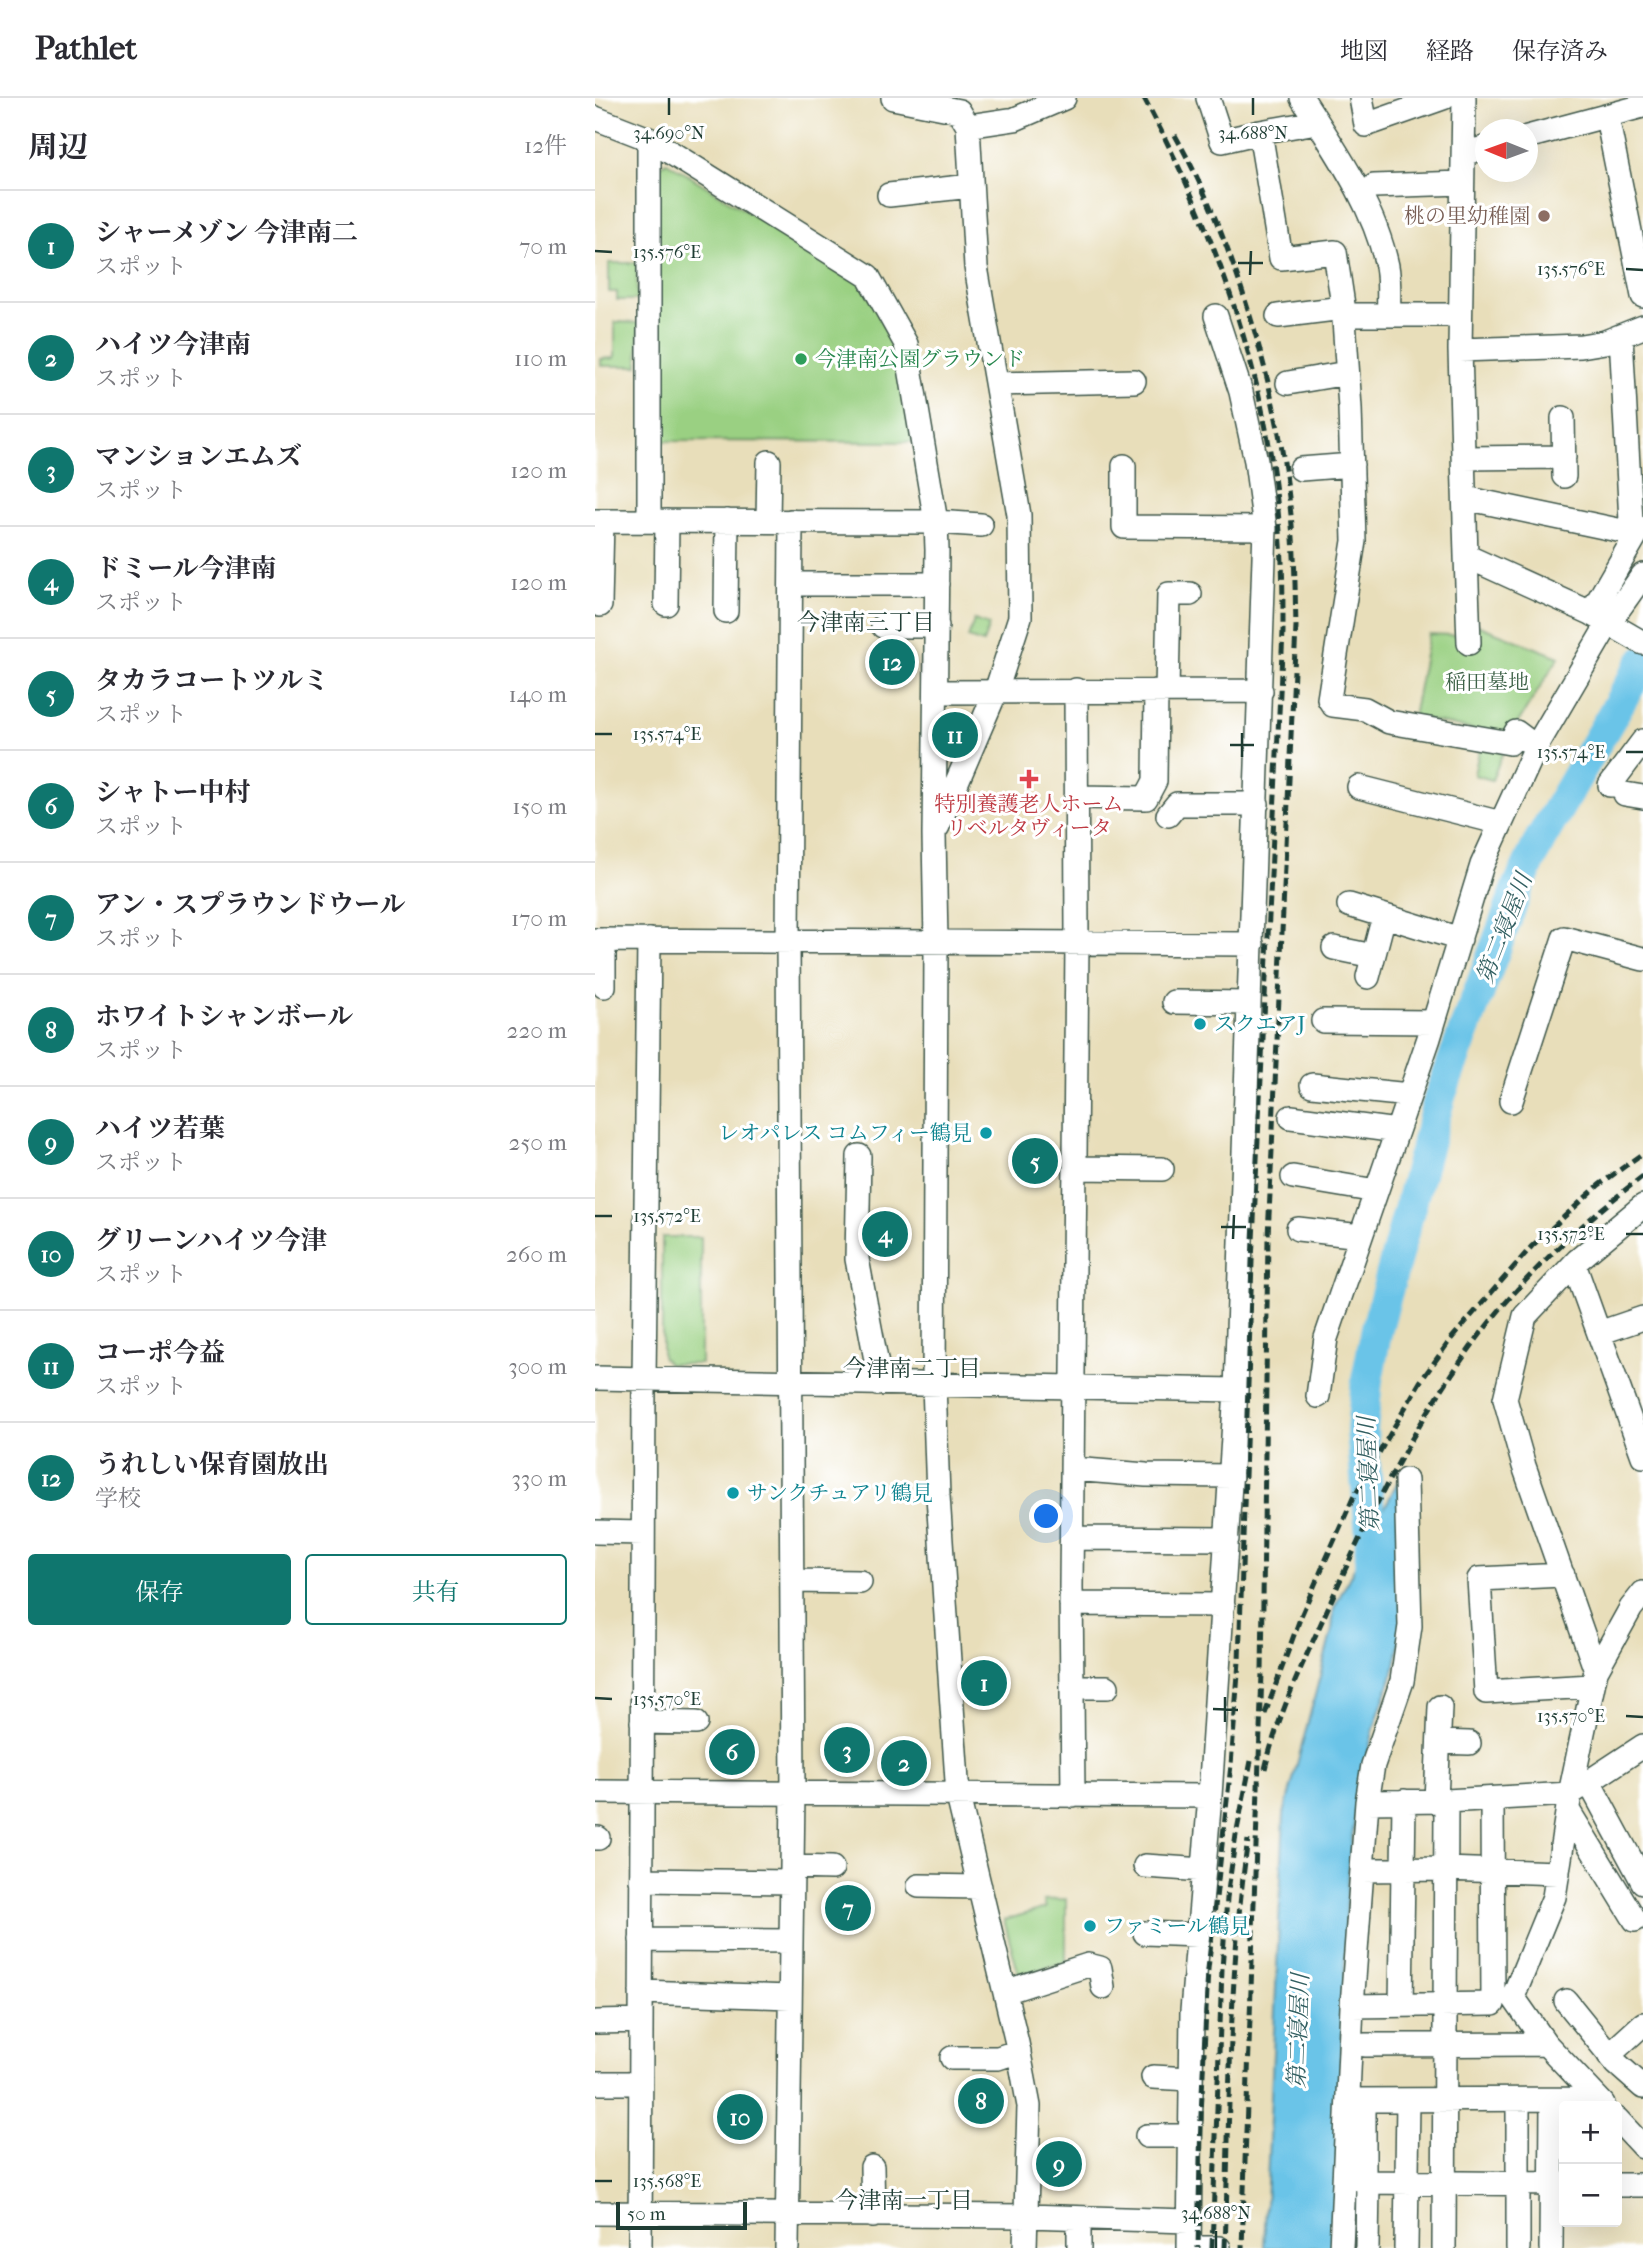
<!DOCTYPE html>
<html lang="ja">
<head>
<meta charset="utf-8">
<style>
  :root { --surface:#fff; --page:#f2f2f3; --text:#2b2b33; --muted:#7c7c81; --line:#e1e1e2; --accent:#0f766e }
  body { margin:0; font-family:"IM FELL French Canon","Noto Serif JP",serif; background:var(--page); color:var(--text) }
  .controls { position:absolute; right:21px; bottom:21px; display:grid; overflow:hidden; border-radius:7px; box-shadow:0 7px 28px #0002 }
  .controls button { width:63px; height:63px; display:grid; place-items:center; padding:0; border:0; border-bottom:2px solid var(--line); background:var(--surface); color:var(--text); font:35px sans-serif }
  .compass { position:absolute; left:880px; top:21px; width:63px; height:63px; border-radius:50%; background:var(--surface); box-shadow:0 7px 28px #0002; rotate:271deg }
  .scale { position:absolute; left:21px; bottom:18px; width:131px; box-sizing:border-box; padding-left:7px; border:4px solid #1f3d34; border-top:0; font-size:19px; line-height:24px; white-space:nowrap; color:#1f3d34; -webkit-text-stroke:5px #fff; paint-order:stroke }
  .you { position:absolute; left:452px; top:1419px; width:24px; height:24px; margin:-18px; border:5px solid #fff; border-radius:50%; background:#1a73e8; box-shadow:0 0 0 10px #1a73e833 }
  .badge { display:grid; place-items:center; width:46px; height:46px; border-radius:50%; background:var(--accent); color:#fff; font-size:23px; font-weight:700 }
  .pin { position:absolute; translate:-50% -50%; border:4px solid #fff; box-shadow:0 2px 7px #0006 }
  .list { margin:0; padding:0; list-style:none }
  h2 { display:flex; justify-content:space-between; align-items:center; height:91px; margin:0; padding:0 28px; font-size:30px }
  h2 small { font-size:23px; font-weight:400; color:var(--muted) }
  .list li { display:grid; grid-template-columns:46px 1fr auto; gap:21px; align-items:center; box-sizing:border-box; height:112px; padding:0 28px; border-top:2px solid var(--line) }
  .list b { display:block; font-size:26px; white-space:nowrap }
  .list p { margin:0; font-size:23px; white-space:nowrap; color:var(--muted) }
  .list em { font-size:23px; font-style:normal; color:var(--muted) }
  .actions { display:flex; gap:14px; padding:21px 28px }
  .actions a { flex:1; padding:16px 0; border:2px solid var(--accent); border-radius:7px; text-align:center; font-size:24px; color:var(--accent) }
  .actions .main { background:var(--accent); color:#fff }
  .map { position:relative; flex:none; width:1048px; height:2150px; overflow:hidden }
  header { display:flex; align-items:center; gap:42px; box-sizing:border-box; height:98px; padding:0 35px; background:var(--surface); border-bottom:2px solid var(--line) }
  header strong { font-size:33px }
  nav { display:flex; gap:38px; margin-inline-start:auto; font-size:24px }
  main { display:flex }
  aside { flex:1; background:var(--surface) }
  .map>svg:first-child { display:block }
  .green { fill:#9ad082; stroke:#5c865b; stroke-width:2 }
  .water { fill:#6bc4e8; stroke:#45808e; stroke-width:2 }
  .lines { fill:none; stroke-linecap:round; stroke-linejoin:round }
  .river { stroke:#6bc4e8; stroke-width:32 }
  .minor-casing { stroke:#3d5548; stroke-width:26 }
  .minor { stroke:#fff; stroke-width:23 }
  .rail { stroke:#1f3d34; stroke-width:5; stroke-dasharray:10 5; stroke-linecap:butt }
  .ticks { fill:none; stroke:#1f3d34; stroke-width:2.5 }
  .education-dot { fill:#8d6e63; stroke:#fff; stroke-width:2.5 }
  .leisure-dot { fill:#2e9e5b; stroke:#fff; stroke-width:2.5 }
  .health-dot { fill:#e0444e; stroke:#fff; stroke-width:2.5 }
  .culture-dot { fill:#0f9aa8; stroke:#fff; stroke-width:2.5 }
  .labels { text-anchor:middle; stroke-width:6; stroke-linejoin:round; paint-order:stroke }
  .education-label { font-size:21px; fill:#785e54; stroke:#fff; text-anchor:end }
  .leisure-label { font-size:21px; fill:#27864d; stroke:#fff; text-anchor:start }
  .park-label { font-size:21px; fill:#3e6248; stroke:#fff }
  .health-label { font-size:21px; fill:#be3a42; stroke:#fff }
  .culture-label { font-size:21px; fill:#0d838f; stroke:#fff; text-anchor:start }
  .neighbourhood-label { font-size:23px; fill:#1f3d34; stroke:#fff }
  .water-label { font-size:23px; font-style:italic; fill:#325f61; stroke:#fff }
  .ticks-label { font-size:18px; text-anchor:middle; fill:#1f3d34; stroke:#fff; stroke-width:6; stroke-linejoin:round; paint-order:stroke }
</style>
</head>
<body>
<header>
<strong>Pathlet</strong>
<nav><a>地図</a><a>経路</a><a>保存済み</a></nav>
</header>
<main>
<aside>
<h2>周辺<small>12件</small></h2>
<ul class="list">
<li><span class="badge">1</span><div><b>シャーメゾン 今津南二</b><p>スポット</p></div><em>70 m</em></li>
<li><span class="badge">2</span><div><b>ハイツ今津南</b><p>スポット</p></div><em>110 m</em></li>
<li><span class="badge">3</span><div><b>マンションエムズ</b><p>スポット</p></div><em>120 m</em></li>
<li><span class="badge">4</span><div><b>ドミール今津南</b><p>スポット</p></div><em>120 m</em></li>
<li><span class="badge">5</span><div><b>タカラコートツルミ</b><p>スポット</p></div><em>140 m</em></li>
<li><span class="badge">6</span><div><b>シャトー中村</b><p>スポット</p></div><em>150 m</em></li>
<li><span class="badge">7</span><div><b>アン・スプラウンドウール</b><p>スポット</p></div><em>170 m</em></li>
<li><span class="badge">8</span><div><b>ホワイトシャンボール</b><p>スポット</p></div><em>220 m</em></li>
<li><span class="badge">9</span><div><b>ハイツ若葉</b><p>スポット</p></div><em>250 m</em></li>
<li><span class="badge">10</span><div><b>グリーンハイツ今津</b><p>スポット</p></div><em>260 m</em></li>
<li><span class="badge">11</span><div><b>コーポ今益</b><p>スポット</p></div><em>300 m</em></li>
<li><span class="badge">12</span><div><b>うれしい保育園放出</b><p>学校</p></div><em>330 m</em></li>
</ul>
<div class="actions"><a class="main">保存</a><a>共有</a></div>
</aside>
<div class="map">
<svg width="1048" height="2150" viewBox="0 0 1048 2150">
  <rect width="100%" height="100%" fill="#fff"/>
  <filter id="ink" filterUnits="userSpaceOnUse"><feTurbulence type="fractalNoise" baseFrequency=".0143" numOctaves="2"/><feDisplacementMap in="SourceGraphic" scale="14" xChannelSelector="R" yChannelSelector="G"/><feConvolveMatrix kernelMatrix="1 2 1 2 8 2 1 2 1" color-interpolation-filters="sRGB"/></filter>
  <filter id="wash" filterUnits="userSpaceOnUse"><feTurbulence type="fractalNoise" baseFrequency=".00686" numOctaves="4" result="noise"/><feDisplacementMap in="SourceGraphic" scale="28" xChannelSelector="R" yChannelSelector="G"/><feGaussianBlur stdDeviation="1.57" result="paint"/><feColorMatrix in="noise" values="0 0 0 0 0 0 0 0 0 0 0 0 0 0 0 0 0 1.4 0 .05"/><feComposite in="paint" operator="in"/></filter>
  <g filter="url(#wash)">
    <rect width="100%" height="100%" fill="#e8deba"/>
    <path class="green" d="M 72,64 L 267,185 L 301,246 L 318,344 L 59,343 L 61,69 Z
      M 14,165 L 42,165 L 42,202 L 22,202 L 22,194 L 14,194 Z
      M 20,224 L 44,225 L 43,268 L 6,268 L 6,261 L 20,260 Z
      M 379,522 L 394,527 L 388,545 L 373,540 Z
      M 882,527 L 964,559 L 914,639 L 897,682 L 879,677 L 888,634 L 818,619 L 834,536 L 880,538 Z
      M 67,1139 L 106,1139 L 106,1266 L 73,1266 L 67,1259 Z
      M 471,1801 L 471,1864 L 424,1877 L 409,1822 L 451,1810 L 449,1802 Z"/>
    <path class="water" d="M 805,1379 L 809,1515 L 800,1568 L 779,1630 L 763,1697 L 753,1769 L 740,2150 L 669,2150 L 689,1716 L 737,1532 L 739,1510 Z"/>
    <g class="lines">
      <path class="river" d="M 775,1479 L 776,1437 L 767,1332 L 772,1282 L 782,1230 L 845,998 L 924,787 L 945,742 L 1048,564"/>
    </g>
  </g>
  <g filter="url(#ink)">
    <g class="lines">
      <g class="minor-casing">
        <path id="minor" d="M 298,0 L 364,13 L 373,28 L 381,169 L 424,417 L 425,519 L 401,593 L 343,728
          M 613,0 L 627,43 L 665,34 L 686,160 L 740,154 L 748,207 L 755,310 L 759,443 L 734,601 L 738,607 L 770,611 L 794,624 L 915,645 L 921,634 L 941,649
          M 707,0 C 740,52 779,107 792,168 C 795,184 793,201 794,217
          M 766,0 L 771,27 L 848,0
          M 869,0 L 865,252 L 871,458 L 996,515 L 1048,545
          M 1012,19 L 1048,198
          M 0,20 L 54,41 L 273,178 L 311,246 L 341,424 L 342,452 L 339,737 L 341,844 L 339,1286 L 343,1398 L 363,1698 L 422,1945 L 434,2008 L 430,2150
          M 373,28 L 420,21 L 469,0
          M 665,34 L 716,25
          M 932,39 L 1048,8
          M 869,55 L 890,50
          M 779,88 L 867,85
          M 294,97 L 376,88
          M 749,217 L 865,217
          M 621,218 L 646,294 L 661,363 L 670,430 L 641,1292 L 615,1698 L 597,1913 L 594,2150 L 624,2150
          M 683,218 L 748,210
          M 1026,238 L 1037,442
          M 865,252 L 986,248 L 1010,244 L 1048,229
          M 693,285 L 752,275
          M 402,286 L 539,283
          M 968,320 L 969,378
          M 869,360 L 969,359
          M 529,368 L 529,429 L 670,430
          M 706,371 L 757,367
          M 870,400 L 1037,435
          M 54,422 L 54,41
          M 0,423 L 341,424 L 386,427
          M 173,423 L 174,364
          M 871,458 L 874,545
          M 196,486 L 342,486
          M 71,506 L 72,423
          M 5,507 L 7,423
          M 131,513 L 132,423
          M 996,515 L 1045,430
          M 288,528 L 342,528
          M 572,593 L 574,496 L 595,496
          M 341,594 L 666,593
          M 1015,687 L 1048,643
          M 764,689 L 906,725
          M 1030,696 L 1048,699
          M 481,699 L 551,700 L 560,683 L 561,593
          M 573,717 L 582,706 L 662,706
          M 754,807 L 865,841
          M 0,842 L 657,846
          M 739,850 L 778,858
          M 773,879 L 789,818
          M 9,888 L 9,842
          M 579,904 L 653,905
          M 728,923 L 838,924
          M 717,987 L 814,997
          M 916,1003 L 969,840 L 1048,861
          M 696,1019 L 802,1033
          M 264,1058 L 262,1161 L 282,1267 L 282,1286
          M 480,1070 L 567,1071
          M 698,1079 L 781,1093
          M 703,1131 L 766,1138
          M 979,1166 L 1048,1358
          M 1004,1235 L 1048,1220
          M 0,1280 L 641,1292
          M 723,1298 L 731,1240 L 834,940 L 887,767 L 941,649 L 1013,526 L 1048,477
          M 478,1371 L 551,1377 L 636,1378
          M 0,1434 L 48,1435
          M 477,1440 L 632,1441
          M 968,1477 L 884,1481 L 891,1594 L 997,1588
          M 197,1483 L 265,1484
          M 476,1506 L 628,1507
          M 1001,1573 L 929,1368 L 910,1301 L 930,1218 L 983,1162 L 1048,1108
          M 477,1589 L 512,1589
          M 47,1624 L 101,1625
          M 844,1644 L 874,1645
          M 994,1684 L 1048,1784
          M 0,1694 L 615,1698
          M 478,1698 L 476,1489 L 482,845 L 481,592
          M 841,1703 L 845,1609
          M 772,1704 L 851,1703 L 975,1696 L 1048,1648
          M 973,1712 L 1040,1822
          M 0,1740 L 3,1740
          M 550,1768 L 609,1772
          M 197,1769 L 237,1770
          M 767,1772 L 851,1771 L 963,1775
          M 46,1782 L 196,1784
          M 324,1788 L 385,1789
          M 550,1835 L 603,1837
          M 46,1842 L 196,1843
          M 46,1894 L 195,1899
          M 410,1894 L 493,1867 L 505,1870 L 508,1889
          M 918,1899 L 959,1799 L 975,1696 L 1001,1573 L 1036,1510 L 1048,1495
          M 918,1899 L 951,1946 L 1008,2006
          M 971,1903 L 1022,1966 L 1048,1989
          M 806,1907 L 809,1703
          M 757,1908 L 898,1906 L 897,1701
          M 2,1924 L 46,1923
          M 770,1947 L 951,1946
          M 1014,1957 L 1048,1926
          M 357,1960 L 403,1960 L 424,1953
          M 558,1979 L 596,1981
          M 0,1985 L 45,1985
          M 756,2002 L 1003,2001
          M 769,2002 L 769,2084 L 969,2086
          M 1022,2021 L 1048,2049
          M 552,2038 L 595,2038
          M 277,2069 L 278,2118
          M 1022,2087 L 1048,2087
          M 0,2115 L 432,2118 L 593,2123
          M 484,2120 L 484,2150
          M 45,2150 L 49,1282 L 54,842
          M 192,2150 L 198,1694 L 193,842 L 196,423
          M 746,2150 L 757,1908 L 772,1704 L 778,1667 L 807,1583 L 815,1528 L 811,1382
          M 772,2150 L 773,2084
          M 811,2150 L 813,2002
          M 849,2150 L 851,1703
          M 923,2150 L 923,2002
          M 956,2150 L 957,2002"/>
      </g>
      <use href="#minor" class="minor"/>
      <path class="rail" d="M 549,0 C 619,130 671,274 684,423 C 688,460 688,497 688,534 L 657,1163 L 644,1563 L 636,1667 L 613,1871 L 606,2017 L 603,2150
        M 580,37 C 641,146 683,292 696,417 C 700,454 700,491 701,529 L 673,1139 L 667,1575 L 647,2150
        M 670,1616 L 706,1518 L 758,1400 L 825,1284 L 856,1241 L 937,1148 L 1004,1087 L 1048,1055
        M 670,1671 C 683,1616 709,1563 732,1512 C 776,1412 826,1312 894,1225 C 937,1170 992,1121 1048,1078
        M 617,2150 L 627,1871 L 632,1800 L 641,1737 L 656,1663
        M 630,2150 C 635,2014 633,1877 653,1742"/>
    </g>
  </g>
  <path class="ticks" d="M 74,17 L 74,0M 658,17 L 658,0M 0,153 L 17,154M 643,165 L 668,165M 1031,171 L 1048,172M 655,177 L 656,153M 0,636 L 17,636M 635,647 L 659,647M 1031,654 L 1048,654M 647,659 L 647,635M 0,1118 L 17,1118M 626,1129 L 651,1129M 1031,1136 L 1048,1136M 638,1141 L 639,1117M 0,1600 L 17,1601M 618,1611 L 643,1612M 1031,1618 L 1048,1619M 630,1624 L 630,1599M 0,2083 L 17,2083M 621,2150 L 621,2133"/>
  <circle class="education-dot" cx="949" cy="118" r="7"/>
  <circle class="leisure-dot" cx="206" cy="261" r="7"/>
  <path class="health-dot" d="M430.5 670.5h7v7h7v7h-7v7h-7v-7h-7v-7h7z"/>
  <g class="culture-dot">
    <circle cx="605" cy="926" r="7"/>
    <circle cx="391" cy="1035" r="7"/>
    <circle cx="138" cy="1395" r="7"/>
    <circle cx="495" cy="1828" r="7"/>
  </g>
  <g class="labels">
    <g class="education-label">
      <text x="935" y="125">桃の里幼稚園</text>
    </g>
    <g class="leisure-label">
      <text x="220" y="268">今津南公園グラウンド</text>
    </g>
    <g class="park-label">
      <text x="892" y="591">稲田墓地</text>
    </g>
    <g class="health-label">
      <text x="434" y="713">特別養護老人ホーム<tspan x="434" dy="24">リベルタヴィータ</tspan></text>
    </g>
    <g class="culture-label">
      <text x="619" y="933">スクエアJ</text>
      <text x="377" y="1042" text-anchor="end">レオパレス コムフィー鶴見</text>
      <text x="152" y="1402">サンクチュアリ鶴見</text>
      <text x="509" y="1835">ファミール鶴見</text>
    </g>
    <g class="neighbourhood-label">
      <text x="271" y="532">今津南三丁目</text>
      <text x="317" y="1278">今津南二丁目</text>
      <text x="309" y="2110">今津南一丁目</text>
    </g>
    <g class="water-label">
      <text transform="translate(909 830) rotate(-69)" y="8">第二寝屋川</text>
      <text transform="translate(773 1376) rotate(-92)" y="8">第二寝屋川</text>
      <text transform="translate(703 1933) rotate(-88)" y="8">第二寝屋川</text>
    </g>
  </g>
  <g class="ticks-label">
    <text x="74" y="41">34.690°N</text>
    <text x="658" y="41">34.688°N</text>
    <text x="72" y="160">135.576°E</text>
    <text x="976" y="177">135.576°E</text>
    <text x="72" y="642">135.574°E</text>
    <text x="976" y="660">135.574°E</text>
    <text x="72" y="1124">135.572°E</text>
    <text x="976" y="1142">135.572°E</text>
    <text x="72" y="1607">135.570°E</text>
    <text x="976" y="1624">135.570°E</text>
    <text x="72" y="2089">135.568°E</text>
    <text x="621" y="2121">34.688°N</text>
  </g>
</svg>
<div class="controls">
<button>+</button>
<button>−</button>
</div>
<svg class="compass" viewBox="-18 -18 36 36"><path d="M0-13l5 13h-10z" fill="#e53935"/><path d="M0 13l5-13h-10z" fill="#7c7c81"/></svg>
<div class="scale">50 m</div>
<div class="you"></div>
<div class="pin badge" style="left:389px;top:1585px">1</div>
<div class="pin badge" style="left:309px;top:1665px">2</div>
<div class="pin badge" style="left:252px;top:1652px">3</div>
<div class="pin badge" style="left:290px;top:1136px">4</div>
<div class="pin badge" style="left:440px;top:1063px">5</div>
<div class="pin badge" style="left:137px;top:1654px">6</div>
<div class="pin badge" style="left:253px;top:1810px">7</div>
<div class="pin badge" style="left:386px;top:2003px">8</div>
<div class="pin badge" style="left:464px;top:2066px">9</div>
<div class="pin badge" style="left:145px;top:2019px">10</div>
<div class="pin badge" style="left:360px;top:637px">11</div>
<div class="pin badge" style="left:297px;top:564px">12</div>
</div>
</main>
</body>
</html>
